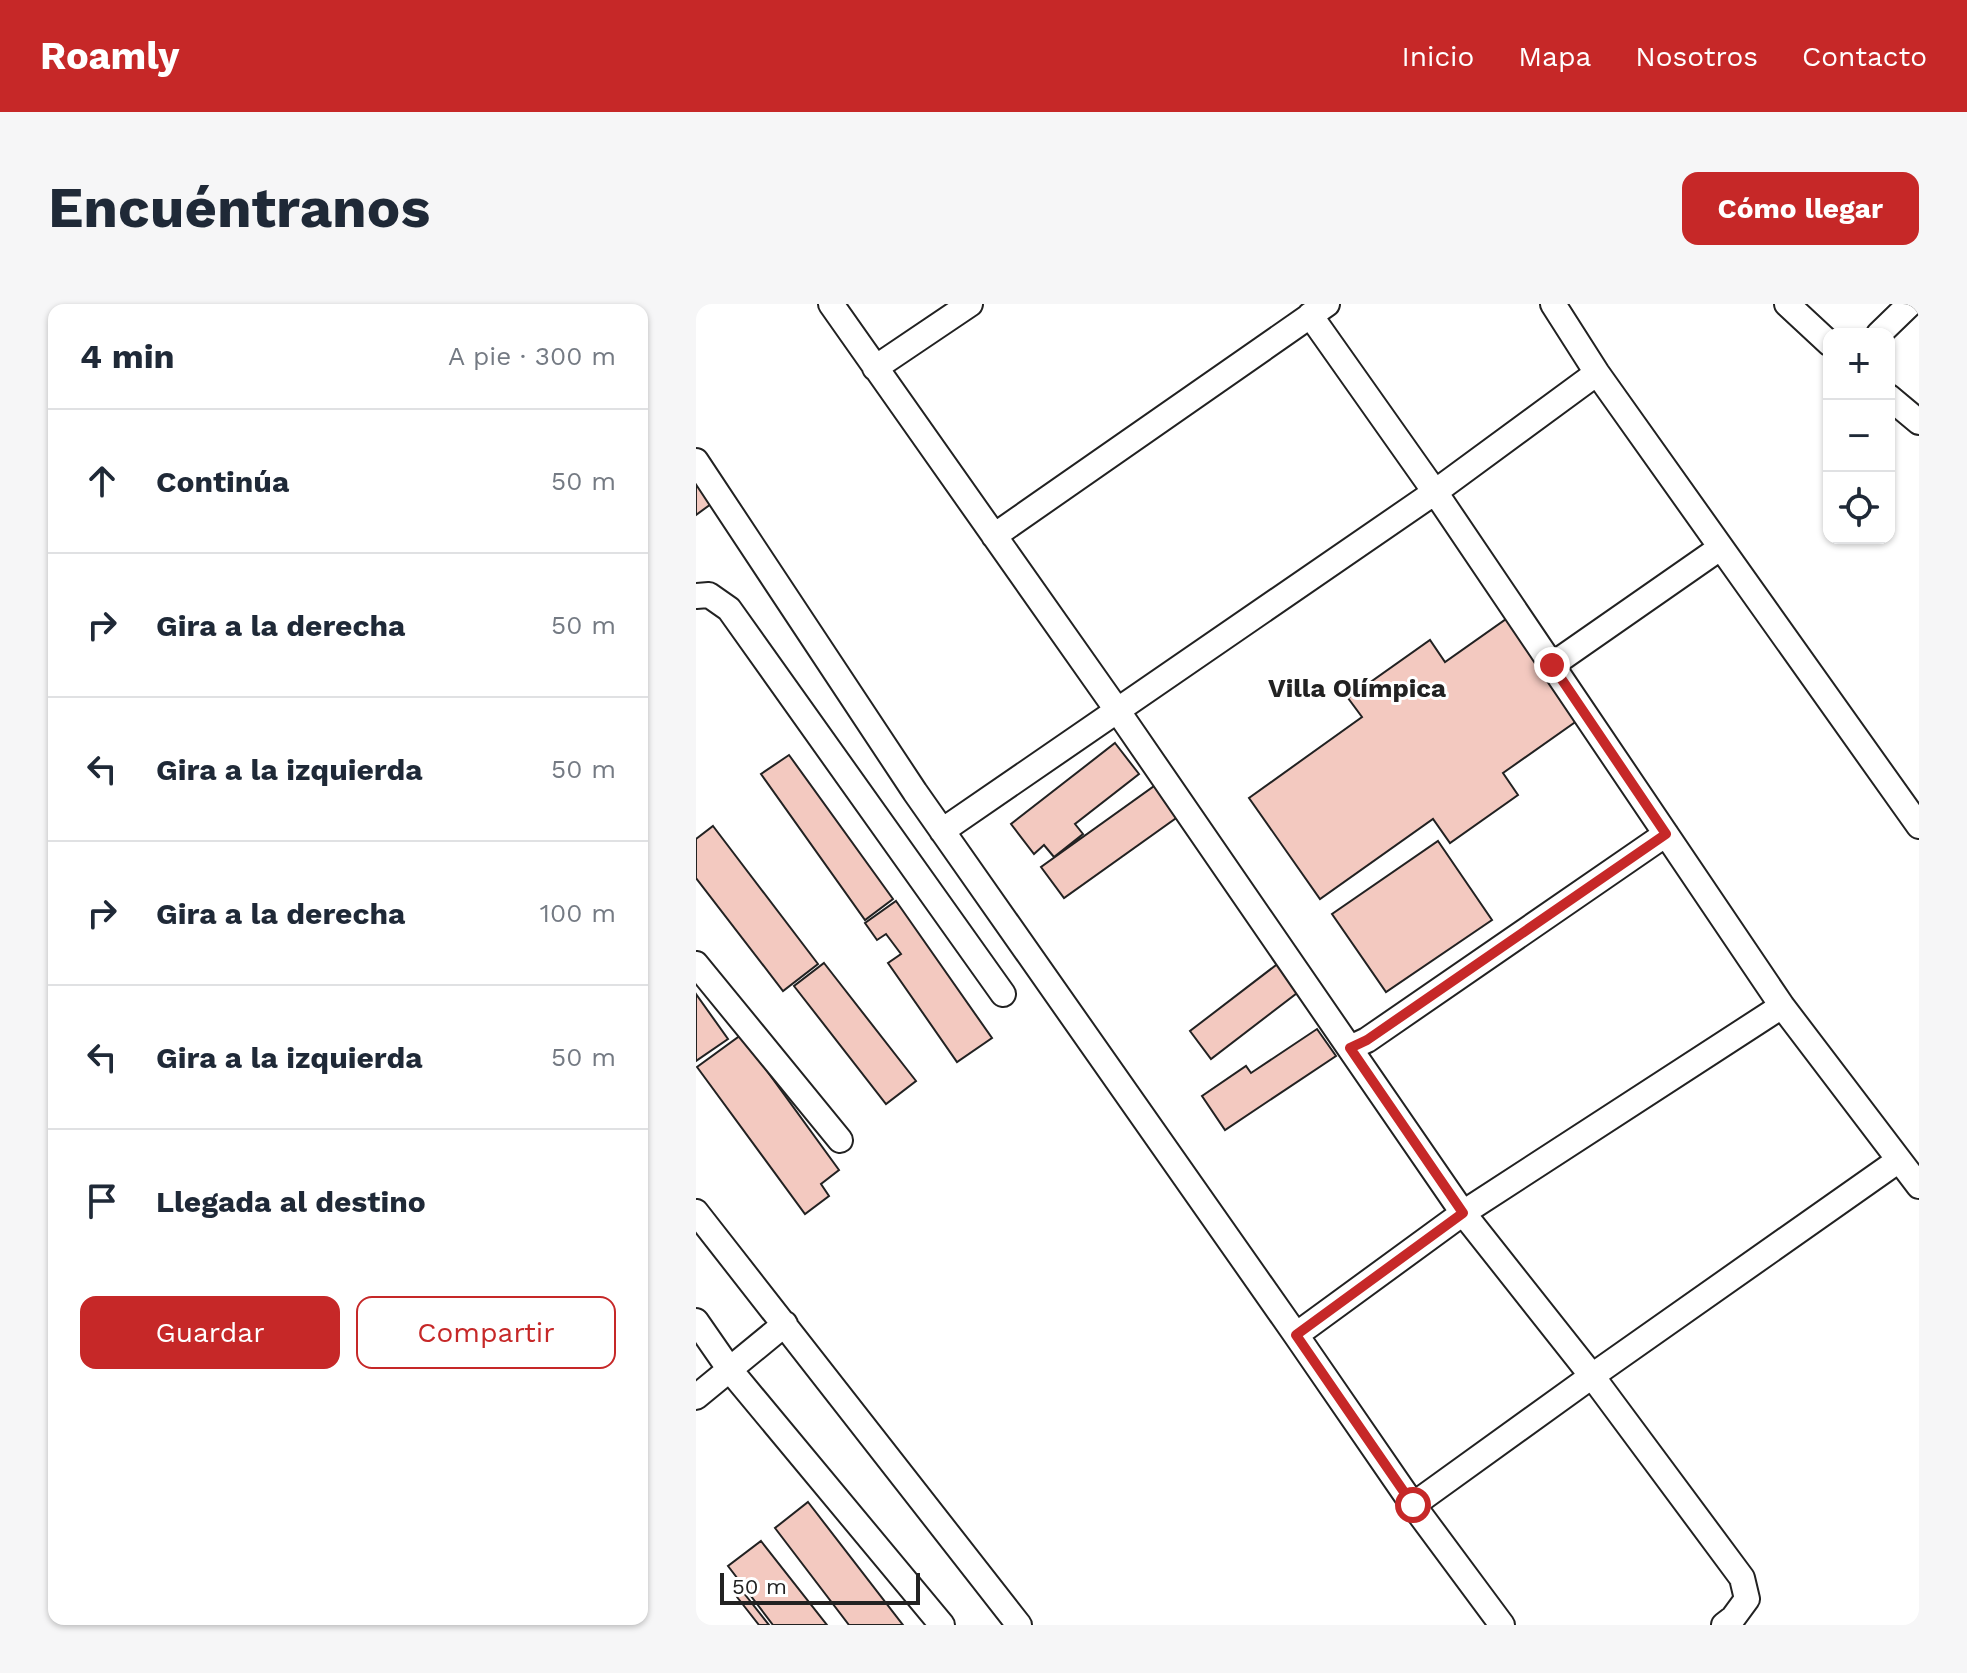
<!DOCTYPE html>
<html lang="es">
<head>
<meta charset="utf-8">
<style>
  :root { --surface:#fff; --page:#f6f6f7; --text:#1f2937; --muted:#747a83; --line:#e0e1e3; --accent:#c62828 }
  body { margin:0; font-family:"Work Sans",sans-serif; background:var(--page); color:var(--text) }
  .controls { position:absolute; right:24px; top:24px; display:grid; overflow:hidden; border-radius:16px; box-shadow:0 2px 6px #0004 }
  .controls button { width:72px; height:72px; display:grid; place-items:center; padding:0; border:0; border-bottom:2px solid var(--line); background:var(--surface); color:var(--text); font:40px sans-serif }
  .scale { position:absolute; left:24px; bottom:20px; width:200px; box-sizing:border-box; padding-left:8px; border:4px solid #222; border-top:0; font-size:22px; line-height:28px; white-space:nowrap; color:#222; -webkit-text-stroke:6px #fff; paint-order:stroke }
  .stop { position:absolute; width:24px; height:24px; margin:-18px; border:6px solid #c62828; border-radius:50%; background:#fff }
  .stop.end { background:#c62828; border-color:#fff; box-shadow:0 2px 8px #0008 }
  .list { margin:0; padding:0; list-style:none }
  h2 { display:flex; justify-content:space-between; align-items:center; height:104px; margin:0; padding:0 32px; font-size:34px }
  h2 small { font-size:26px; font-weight:400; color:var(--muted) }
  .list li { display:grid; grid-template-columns:52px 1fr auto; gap:24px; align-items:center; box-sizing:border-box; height:144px; padding:0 32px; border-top:2px solid var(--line) }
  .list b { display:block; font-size:30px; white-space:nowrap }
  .list em { font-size:26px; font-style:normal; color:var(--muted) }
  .actions { display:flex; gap:16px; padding:24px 32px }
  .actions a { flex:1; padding:18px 0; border:2px solid var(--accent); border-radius:16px; text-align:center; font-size:28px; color:var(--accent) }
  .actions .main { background:var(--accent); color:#fff }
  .icon { flex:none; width:44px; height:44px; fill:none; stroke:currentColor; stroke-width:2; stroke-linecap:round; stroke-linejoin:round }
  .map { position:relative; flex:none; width:1223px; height:1321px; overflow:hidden; border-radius:16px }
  header { display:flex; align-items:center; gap:48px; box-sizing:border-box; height:112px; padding:0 40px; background:var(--accent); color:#fff }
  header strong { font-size:38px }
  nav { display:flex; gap:44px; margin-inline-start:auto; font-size:28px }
  .intro { display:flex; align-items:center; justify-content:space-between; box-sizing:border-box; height:192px; padding:0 48px }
  h1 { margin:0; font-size:56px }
  .button { padding:20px 36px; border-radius:16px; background:var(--accent); color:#fff; font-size:28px; font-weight:700 }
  main { display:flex; gap:48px; padding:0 48px }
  aside { flex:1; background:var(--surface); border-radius:16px; box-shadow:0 2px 6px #0004 }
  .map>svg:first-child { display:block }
  .building { fill:#f3c9c0; stroke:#222; stroke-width:2 }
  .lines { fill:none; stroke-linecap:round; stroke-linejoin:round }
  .street-casing { stroke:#222; stroke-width:28 }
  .street { stroke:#fff; stroke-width:24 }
  .route { stroke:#c62828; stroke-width:10 }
  .labels { text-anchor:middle; stroke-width:6; stroke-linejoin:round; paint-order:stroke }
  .neighbourhood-label { font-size:26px; font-weight:bold; fill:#222; stroke:#fff }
</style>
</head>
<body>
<header>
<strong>Roamly</strong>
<nav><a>Inicio</a><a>Mapa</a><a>Nosotros</a><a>Contacto</a></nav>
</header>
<div class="intro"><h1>Encuéntranos</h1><a class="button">Cómo llegar</a></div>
<main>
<aside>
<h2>4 min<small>A pie · 300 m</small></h2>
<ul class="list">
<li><svg class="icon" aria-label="ahead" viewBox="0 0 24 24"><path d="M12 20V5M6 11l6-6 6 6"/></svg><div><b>Continúa</b></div><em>50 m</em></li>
<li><svg class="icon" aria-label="right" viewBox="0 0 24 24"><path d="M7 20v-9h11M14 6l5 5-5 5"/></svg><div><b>Gira a la derecha</b></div><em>50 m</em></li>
<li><svg class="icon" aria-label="left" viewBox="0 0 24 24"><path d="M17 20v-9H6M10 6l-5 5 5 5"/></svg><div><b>Gira a la izquierda</b></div><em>50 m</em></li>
<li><svg class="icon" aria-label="right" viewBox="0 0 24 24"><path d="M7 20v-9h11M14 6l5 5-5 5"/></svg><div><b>Gira a la derecha</b></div><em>100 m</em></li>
<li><svg class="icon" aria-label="left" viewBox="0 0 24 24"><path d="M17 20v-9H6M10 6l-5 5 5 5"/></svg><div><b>Gira a la izquierda</b></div><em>50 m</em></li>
<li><svg class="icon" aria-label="arrive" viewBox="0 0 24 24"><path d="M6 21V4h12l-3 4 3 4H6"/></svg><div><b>Llegada al destino</b></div></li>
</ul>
<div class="actions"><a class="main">Guardar</a><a>Compartir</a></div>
</aside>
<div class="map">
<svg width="1223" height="1321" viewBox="0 0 1223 1321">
  <rect width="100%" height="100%" fill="#fff"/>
  <path class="building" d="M 0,179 L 15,200 L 0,211 Z
    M 813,313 L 885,414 L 807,469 L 822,491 L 754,539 L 737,515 L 624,595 L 553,494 L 666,413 L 652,394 L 734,336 L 749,358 Z
    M 419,439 L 443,470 L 379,520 L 387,530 L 358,553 L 348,541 L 338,550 L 315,520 Z
    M 93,451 L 197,595 L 169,616 L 65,470 Z
    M 461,480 L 483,512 L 368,594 L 345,563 Z
    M 17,522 L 122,660 L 87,687 L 0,574 L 0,535 Z
    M 742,537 L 796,616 L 690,688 L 636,610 Z
    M 200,597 L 296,734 L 261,758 L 192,659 L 205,650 L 190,630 L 181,636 L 169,619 Z
    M 584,658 L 605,686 L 515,755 L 494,727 Z
    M 128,659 L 220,777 L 190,800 L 98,682 Z
    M 0,690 L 32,735 L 0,757 Z
    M 621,725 L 640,752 L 529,826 L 506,792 L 550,762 L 555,769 Z
    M 45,731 L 143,866 L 125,880 L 133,892 L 109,910 L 1,763 Z
    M 112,1198 L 207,1321 L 153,1321 L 79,1224 Z
    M 65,1237 L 131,1321 L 77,1321 L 32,1262 Z
    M 47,1288 L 73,1321 L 63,1321 L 41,1293 Z"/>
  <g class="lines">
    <g class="street-casing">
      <path id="street" d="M 135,0 L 421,406 L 767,909 L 896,1072 L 1046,1274 L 1051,1295 L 1037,1314 L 1028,1321
        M 857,0 L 901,69 L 1223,522
        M 1091,0 L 1133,39
        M 614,11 L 739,188 L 1086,702 L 1223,882
        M 1183,30 L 1214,0
        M 179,64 L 274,0
        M 1193,93 L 1223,118
        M 0,157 L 219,488 L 600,1031 L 717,1201 L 806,1321
        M 298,232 L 631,0
        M 0,292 L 13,291 L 33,305 L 307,690
        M 856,361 L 1024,244
        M 246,527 L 739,188 L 901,69
        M 0,660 L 144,836
        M 654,744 L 671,736 L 970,530
        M 0,908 L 323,1321
        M 0,1017 L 34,1066 L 246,1321
        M 600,1031 L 767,909 L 1086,702
        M 0,1093 L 89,1020
        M 717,1201 L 896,1072 L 1203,856"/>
    </g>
    <use href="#street" class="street"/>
  </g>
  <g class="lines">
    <path class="route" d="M 717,1201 L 600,1031 L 767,909 L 654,744 L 671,736 L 970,530 L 856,361"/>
  </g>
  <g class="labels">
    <g class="neighbourhood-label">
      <text x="661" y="393">Villa Olímpica</text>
    </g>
  </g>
</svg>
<div class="controls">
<button>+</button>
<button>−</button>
<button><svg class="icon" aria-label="locate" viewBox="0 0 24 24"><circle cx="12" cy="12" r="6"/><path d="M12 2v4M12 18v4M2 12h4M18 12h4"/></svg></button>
</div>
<div class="scale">50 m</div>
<div class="stop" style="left:717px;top:1201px"></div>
<div class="stop end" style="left:856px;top:361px"></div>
</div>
</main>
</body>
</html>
